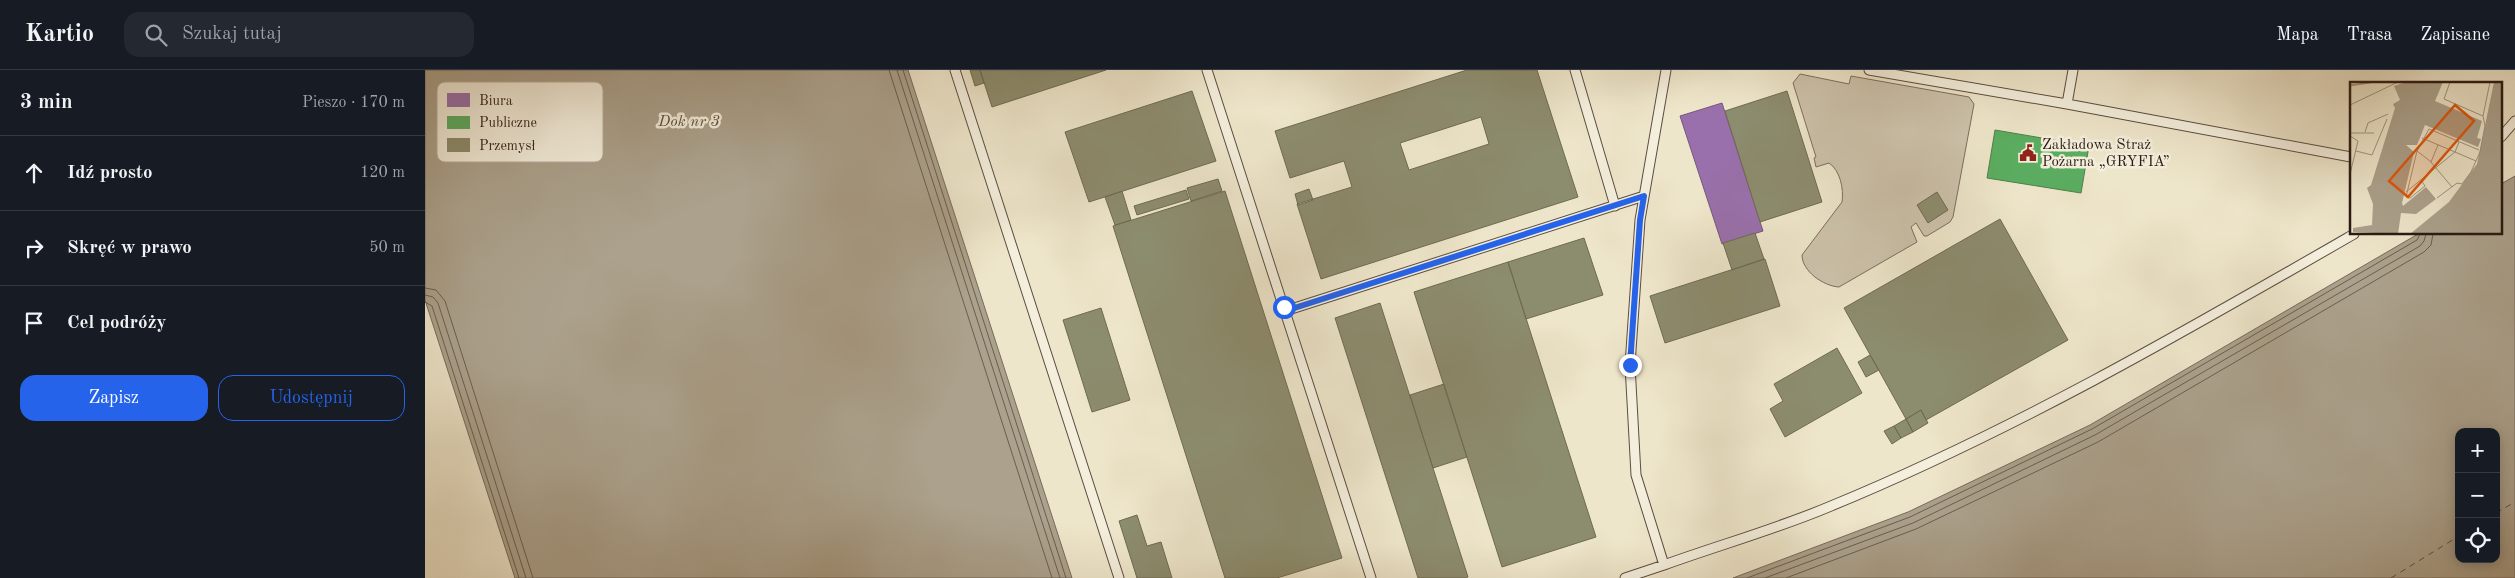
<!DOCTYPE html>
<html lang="pl">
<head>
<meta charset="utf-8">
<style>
  :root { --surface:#171b24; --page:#242831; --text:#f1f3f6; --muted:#9ea1a6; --line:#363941; --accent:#2563eb }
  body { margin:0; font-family:"Old Standard TT",serif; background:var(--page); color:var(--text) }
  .controls { position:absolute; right:15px; bottom:15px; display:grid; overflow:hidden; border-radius:10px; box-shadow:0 2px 12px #0003 }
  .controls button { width:45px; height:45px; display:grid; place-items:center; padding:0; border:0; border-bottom:1px solid var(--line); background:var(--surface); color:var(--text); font:25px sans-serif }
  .stop { position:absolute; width:15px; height:15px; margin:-11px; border:4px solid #2563eb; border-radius:50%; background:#fff }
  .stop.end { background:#2563eb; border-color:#fff; box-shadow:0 1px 5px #0008 }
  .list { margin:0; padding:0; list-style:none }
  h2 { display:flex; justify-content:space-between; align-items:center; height:65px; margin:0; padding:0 20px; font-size:21px }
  h2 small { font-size:16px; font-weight:400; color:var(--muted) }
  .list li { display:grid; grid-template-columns:32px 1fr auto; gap:15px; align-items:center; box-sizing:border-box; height:75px; padding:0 20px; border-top:1px solid var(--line) }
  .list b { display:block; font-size:19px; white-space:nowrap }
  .list em { font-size:16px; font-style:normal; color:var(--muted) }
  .actions { display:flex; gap:10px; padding:15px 20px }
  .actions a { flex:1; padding:11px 0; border:1px solid var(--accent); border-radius:15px; text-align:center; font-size:18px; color:var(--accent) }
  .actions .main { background:var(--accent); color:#fff }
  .icon { flex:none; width:28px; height:28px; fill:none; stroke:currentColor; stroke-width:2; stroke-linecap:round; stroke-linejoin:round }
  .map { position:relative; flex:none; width:2090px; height:508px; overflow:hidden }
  header { display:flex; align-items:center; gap:30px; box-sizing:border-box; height:70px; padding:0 25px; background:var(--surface); border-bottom:1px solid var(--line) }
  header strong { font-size:24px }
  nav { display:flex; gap:28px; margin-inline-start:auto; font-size:18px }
  .search { width:350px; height:45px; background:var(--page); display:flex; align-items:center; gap:12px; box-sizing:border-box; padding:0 18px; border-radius:15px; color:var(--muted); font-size:19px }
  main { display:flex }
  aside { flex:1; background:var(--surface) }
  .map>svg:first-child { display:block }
  .green { fill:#cdc3ac; stroke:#7c6e60 }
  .water { fill:#aba18c; stroke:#776b5c; fill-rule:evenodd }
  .offices { fill:#9970ab; stroke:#78567d }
  .public { fill:#5aae61; stroke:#4c824a }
  .industry { fill:#8c8c6e; stroke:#6f6a53; fill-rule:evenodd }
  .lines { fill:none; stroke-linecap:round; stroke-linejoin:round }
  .shore { stroke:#6a5e50; stroke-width:1 }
  .ferry { stroke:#5e5043; stroke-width:1; stroke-dasharray:6 5; stroke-linecap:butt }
  .lane-casing { stroke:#5b4d41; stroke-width:11 }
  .lane { stroke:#f4efdd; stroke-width:9 }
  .route { stroke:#2563eb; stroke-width:6 }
  .labels { text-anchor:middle; stroke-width:5; stroke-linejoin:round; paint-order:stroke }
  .poi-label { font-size:15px; fill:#2a1a13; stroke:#f4efdd; text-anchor:start }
  .water-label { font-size:16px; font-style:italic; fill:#5e5043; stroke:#f4efdd }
  .inset-river { fill:none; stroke:#aba18c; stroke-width:2.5 }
  .inset-road { fill:none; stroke:#a09481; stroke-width:1 }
  .view { fill:#de560c; fill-opacity:0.15; stroke:#de560c; stroke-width:2.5 }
  .inset-edge { fill:none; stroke:#2a1a13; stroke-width:2.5 }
  .key { fill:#f4efdd; stroke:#b7afa0; stroke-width:1 }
  .key-label { font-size:14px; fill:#2a1a13 }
</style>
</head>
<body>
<header>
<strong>Kartio</strong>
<div class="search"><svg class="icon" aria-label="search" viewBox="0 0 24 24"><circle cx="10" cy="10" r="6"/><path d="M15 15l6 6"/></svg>Szukaj tutaj</div>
<nav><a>Mapa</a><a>Trasa</a><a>Zapisane</a></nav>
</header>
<main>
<aside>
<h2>3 min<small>Pieszo · 170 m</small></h2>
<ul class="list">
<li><svg class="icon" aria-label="ahead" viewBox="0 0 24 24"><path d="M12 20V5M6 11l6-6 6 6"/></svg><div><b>Idź prosto</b></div><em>120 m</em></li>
<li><svg class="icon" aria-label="right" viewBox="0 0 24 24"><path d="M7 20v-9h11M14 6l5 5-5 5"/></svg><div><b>Skręć w prawo</b></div><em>50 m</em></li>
<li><svg class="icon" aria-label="arrive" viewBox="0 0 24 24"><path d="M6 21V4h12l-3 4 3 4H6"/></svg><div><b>Cel podróży</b></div></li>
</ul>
<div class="actions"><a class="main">Zapisz</a><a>Udostępnij</a></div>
</aside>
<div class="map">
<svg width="2090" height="508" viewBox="0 0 2090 508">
  <rect width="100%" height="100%" fill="#eee6cb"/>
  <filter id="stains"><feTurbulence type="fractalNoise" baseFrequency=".004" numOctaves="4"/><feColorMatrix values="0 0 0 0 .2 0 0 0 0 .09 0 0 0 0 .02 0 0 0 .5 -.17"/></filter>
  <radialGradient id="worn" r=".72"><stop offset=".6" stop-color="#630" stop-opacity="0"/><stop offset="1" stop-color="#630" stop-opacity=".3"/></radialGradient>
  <path class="green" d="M 1375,4 L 1424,14 L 1426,6 L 1544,27 L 1549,34 L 1528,147 L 1525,152 L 1502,166 L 1499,166 L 1491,153 L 1486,157 L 1492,172 L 1414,217 C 1398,216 1377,201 1377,185 L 1417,132 C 1419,119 1415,100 1404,93 L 1391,97 L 1389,88 L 1391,87 L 1368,13 Z"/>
  <path class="water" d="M 0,0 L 483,0 L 647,508 L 90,508 L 0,230 Z
    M 2090,106 L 2090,508 L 1308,508 L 1483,442 L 1665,355 L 1993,164 L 2076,164 L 2076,114 ZM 2034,362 L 2071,362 L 2071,489 L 2034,489 Z"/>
  <path class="offices" d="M 1297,33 L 1338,161 L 1297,174 L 1255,46 Z"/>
  <path class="public" d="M 1570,60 L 1664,76 L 1656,123 L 1562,108 Z"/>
  <path class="industry" d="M 545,0 L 555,0 L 559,13 L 550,16 Z
    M 555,0 L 681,0 L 567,37 Z
    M 1042,0 L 1112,0 L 1153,127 L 896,209 L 872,134 L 927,117 L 919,91 L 865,108 L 850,61 ZM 1056,47 L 1064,74 L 984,100 L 975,73 Z
    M 767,21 L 791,91 L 664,132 L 640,62 Z
    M 1362,21 L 1397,132 L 1335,152 L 1300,41 Z
    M 793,109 L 797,121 L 766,131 L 762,118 Z
    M 884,119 L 888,130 L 873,135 L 870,124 Z
    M 761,120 L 764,129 L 712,145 L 709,136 Z
    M 697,121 L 706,150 L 690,155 L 680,127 Z
    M 800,121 L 917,488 L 852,508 L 800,508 L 688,156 Z
    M 1512,122 L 1523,140 L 1503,153 L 1492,135 Z
    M 1575,149 L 1643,270 L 1501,350 L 1496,340 L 1481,349 L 1419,238 Z
    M 1330,163 L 1339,189 L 1307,200 L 1298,173 Z
    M 1159,168 L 1178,225 L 1101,249 L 1083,192 Z
    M 1340,189 L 1355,236 L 1240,273 L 1225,226 Z
    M 1083,192 L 1171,467 L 1077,497 L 989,222 Z
    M 955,233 L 1043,507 L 1039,508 L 993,508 L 910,248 Z
    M 676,238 L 705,330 L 667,342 L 638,250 Z
    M 1412,278 L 1437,323 L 1360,367 L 1345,339 L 1358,331 L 1349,314 Z
    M 1445,285 L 1454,300 L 1441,307 L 1433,292 Z
    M 1019,314 L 1042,387 L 1008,398 L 985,325 Z
    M 1496,340 L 1503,353 L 1488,362 L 1481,349 Z
    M 1481,349 L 1488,362 L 1476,368 L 1469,356 Z
    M 1469,356 L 1476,368 L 1467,374 L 1459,361 Z
    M 712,445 L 722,476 L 736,472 L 747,508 L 712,508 L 694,451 Z"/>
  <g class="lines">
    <path class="shore" d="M 464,0 L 627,508
      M 472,0 L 635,508
      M 478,0 L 641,508
      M 0,218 L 11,220 L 20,231 L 108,508
      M 0,225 L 8,227 L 13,233 L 101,508
      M 0,232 L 7,236 L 94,508
      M 1322,508 L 1485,447 L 1667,359 L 1992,170 L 1995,164
      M 1340,508 L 1488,453 L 1670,365 L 1995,176 L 1999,171 L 2001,164
      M 1361,508 L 1491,459 L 1673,372 L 1999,182 L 2006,175 L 2008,164"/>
    <path class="ferry" d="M 2071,443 L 2090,432
      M 1966,508 L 2034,466"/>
    <g class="lane-casing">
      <path id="lane" d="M 530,0 L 694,508
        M 782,0 L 946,508
        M 1150,0 L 1190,136
        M 1241,0 L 1215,150 L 1205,295 L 1211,405 L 1239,495 C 1294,475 1352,459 1406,436 C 1588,361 1759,262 1929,164
        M 1444,0 L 1642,34 L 1926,87
        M 1642,34 L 1648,0
        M 2076,67 L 2090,51
        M 860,241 L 1219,126
        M 1200,508 L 1239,495"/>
    </g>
    <use href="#lane" class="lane"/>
  </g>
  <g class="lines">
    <path class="route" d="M 859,237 L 860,241 L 1219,126 L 1215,150 L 1205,295"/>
  </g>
  <defs>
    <g id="civic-bare" transform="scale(1.35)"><path d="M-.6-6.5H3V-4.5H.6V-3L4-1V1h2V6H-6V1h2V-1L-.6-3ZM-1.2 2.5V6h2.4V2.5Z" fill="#8f2418" stroke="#f4efdd" stroke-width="2.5" paint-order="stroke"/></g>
  </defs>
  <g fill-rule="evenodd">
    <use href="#civic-bare" x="1603" y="83"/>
  </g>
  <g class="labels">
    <g class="poi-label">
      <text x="1617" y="79">Zakładowa Straż<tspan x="1617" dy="17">Pożarna „GRYFIA”</tspan></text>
    </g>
    <g class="water-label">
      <text x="264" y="56">Dok nr 3</text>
    </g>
  </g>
  <g transform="translate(1925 12)">
    <rect width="152" height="152" fill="#eee6cb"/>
    <path d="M 56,0 L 93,0 L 85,19 L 132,39 L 127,56 L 131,57 L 128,65 L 75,43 L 67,63 L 56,63 L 64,70 L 52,121 L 53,124 L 76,105 L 86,117 L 66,132 L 51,131 L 48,152 L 3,150 L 3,146 L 22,143 L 23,122 L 17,106 L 21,103 L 45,26 L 43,22 L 50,18 L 44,4 ZM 144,0 L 152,0 L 152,152 L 60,152 L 99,120 L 127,82 Z" fill="#aba18c"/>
    <path class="inset-river" d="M 33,152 L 48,64 L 72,0"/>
    <path class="inset-road" d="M 0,3 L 24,0M 0,4 L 25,0M 0,23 L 48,0M 133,34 L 140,0M 15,50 L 18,41 L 38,32M 0,51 L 24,51M 0,54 L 8,59 L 0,92M 109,60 L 105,70 L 126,79M 6,69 L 22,73 L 37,37M 67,69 L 79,47 L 129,68M 81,80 L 88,63M 71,98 L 75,104 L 60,116 L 56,115 L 67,69 L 80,79 L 102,105M 56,110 L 105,70 L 72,56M 87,116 L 107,101 L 112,102 L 121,90 L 130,70 L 135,44 L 133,34 L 94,17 L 100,0"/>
    <path class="view" d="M 105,23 L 124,39 L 58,115 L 39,99 Z"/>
    <rect width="152" height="152" class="inset-edge"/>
  </g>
  <rect x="12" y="12" width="166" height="80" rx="8" class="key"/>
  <rect x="22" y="23" width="23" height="14" fill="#9970ab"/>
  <rect x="22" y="46" width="23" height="13" fill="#5aae61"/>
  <rect x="22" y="68" width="23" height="14" fill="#8c8c6e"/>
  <g class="key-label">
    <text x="54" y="35">Biura</text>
    <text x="54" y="57">Publiczne</text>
    <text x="54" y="80">Przemysł</text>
  </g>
  <rect width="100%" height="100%" filter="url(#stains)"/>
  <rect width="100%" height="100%" fill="url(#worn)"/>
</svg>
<div class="controls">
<button>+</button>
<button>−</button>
<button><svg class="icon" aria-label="locate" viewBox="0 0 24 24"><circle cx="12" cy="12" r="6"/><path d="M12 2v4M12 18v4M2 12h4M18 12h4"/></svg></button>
</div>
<div class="stop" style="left:859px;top:237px"></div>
<div class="stop end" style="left:1205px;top:295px"></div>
</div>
</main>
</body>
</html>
